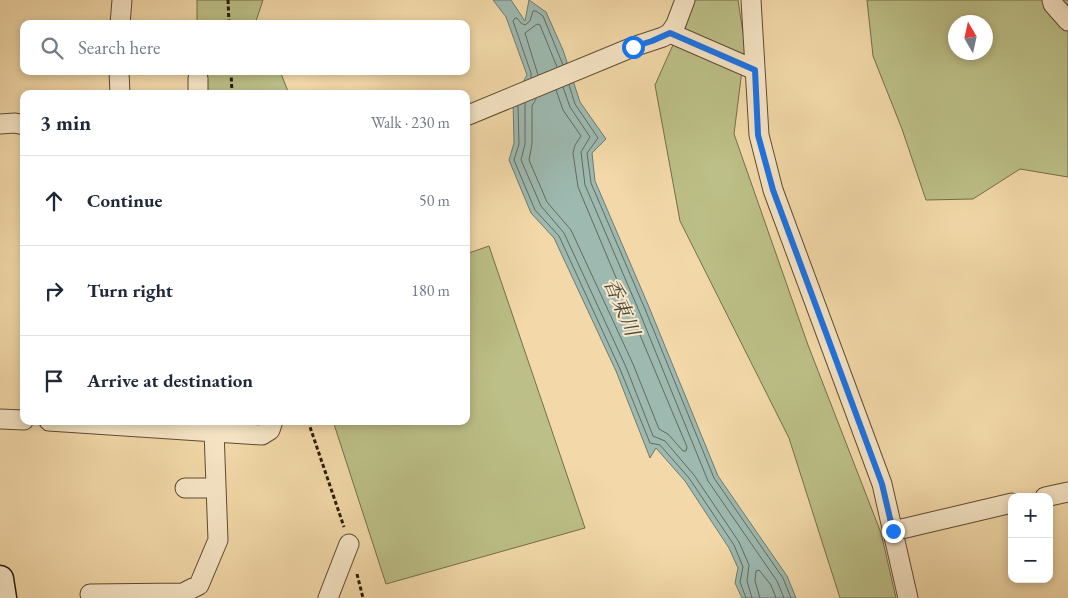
<!DOCTYPE html>
<html lang="en">
<head>
<meta charset="utf-8">
<style>
  :root { --surface:#fff; --page:#f6f6f7; --text:#1f2937; --muted:#747a83; --line:#e0e1e3 }
  body { margin:0; font-family:"EB Garamond","Noto Serif JP",serif; background:var(--page); color:var(--text) }
  .controls { position:absolute; right:15px; bottom:15px; display:grid; overflow:hidden; border-radius:10px; box-shadow:0 2px 8px #0003 }
  .controls button { width:45px; height:45px; display:grid; place-items:center; padding:0; border:0; border-bottom:1px solid var(--line); background:var(--surface); color:var(--text); font:25px sans-serif }
  .compass { position:absolute; left:948px; top:15px; width:45px; height:45px; border-radius:50%; background:var(--surface); box-shadow:0 2px 8px #0003; rotate:351deg }
  .stop { position:absolute; width:15px; height:15px; margin:-11px; border:4px solid #1a73e8; border-radius:50%; background:#fff }
  .stop.end { background:#1a73e8; border-color:#fff; box-shadow:0 1px 5px #0008 }
  .list { margin:0; padding:0; list-style:none }
  h2 { display:flex; justify-content:space-between; align-items:center; height:65px; margin:0; padding:0 20px; font-size:21px }
  h2 small { font-size:16px; font-weight:400; color:var(--muted) }
  .list li { display:grid; grid-template-columns:32px 1fr auto; gap:15px; align-items:center; box-sizing:border-box; height:90px; padding:0 20px; border-top:1px solid var(--line) }
  .list b { display:block; font-size:19px; white-space:nowrap }
  .list em { font-size:16px; font-style:normal; color:var(--muted) }
  .icon { flex:none; width:28px; height:28px; fill:none; stroke:currentColor; stroke-width:2; stroke-linecap:round; stroke-linejoin:round }
  .map { position:relative; flex:none; width:1068px; height:598px; overflow:hidden }
  .search { position:absolute; background:var(--surface); box-shadow:0 2px 8px #0003; left:20px; top:20px; width:450px; height:55px; display:flex; align-items:center; gap:12px; box-sizing:border-box; padding:0 18px; border-radius:10px; color:var(--muted); font-size:19px }
  .panel { position:absolute; background:var(--surface); box-shadow:0 2px 8px #0003; left:20px; top:90px; width:450px; height:335px; border-radius:10px }
  .map>svg:first-child { display:block }
  .green { fill:#bcbf87; stroke:#746e49; fill-rule:evenodd }
  .water { fill:#9db9b0; stroke:#6f7a6e }
  .lines { fill:none; stroke-linecap:round; stroke-linejoin:round }
  .shore { stroke:#646a5e; stroke-width:1 }
  .street-casing { stroke:#5d4b32; stroke-width:21 }
  .secondary-casing { stroke:#2b1c0b; stroke-width:29 }
  .path { stroke:#2b1c0b; stroke-width:3; stroke-dasharray:4 2.5; stroke-linecap:butt }
  .street { stroke:#f7e6c7; stroke-width:19 }
  .secondary { stroke:#f7e6c7; stroke-width:26 }
  .route { stroke:#1a73e8; stroke-width:6 }
  .labels { text-anchor:middle; stroke-width:4; stroke-linejoin:round; paint-order:stroke }
  .water-label { font-size:20px; font-style:italic; fill:#4d4b3d; stroke:#f7e6c7 }
</style>
</head>
<body>
<div class="map">
<svg width="1068" height="598" viewBox="0 0 1068 598">
  <rect width="100%" height="100%" fill="#f3d9a9"/>
  <filter id="stains"><feTurbulence type="fractalNoise" baseFrequency=".004" numOctaves="4"/><feColorMatrix values="0 0 0 0 .2 0 0 0 0 .09 0 0 0 0 .02 0 0 0 .5 -.17"/></filter>
  <radialGradient id="worn" r=".72"><stop offset=".6" stop-color="#630" stop-opacity="0"/><stop offset="1" stop-color="#630" stop-opacity=".3"/></radialGradient>
  <path class="green" d="M 197,0 L 263,0 L 255,24 L 197,24 Z
    M 693,0 L 738,0 L 745,46 L 734,134 L 808,345 L 881,533 L 896,598 L 840,598 L 789,438 L 680,221 L 655,85 Z
    M 867,0 L 1068,0 L 1068,177 L 1020,169 L 973,199 L 926,200 L 902,129 L 873,56 ZM 956,22 L 986,22 L 986,52 L 956,52 Z
    M 199,71 L 280,71 L 289,94 L 200,94 Z
    M 489,246 L 585,528 L 386,584 L 333,421 L 466,421 L 466,254 Z"/>
  <path class="water" d="M 493,0 L 511,0 L 525,21 L 529,0 L 546,12 L 563,50 L 580,102 L 606,139 L 592,153 L 595,181 L 649,307 L 718,476 L 787,576 L 796,598 L 742,598 L 735,583 L 738,568 L 729,548 L 685,481 L 656,448 L 650,458 L 616,371 L 554,238 L 531,213 L 509,160 L 514,143 L 513,101 L 527,75 L 506,17 Z"/>
  <g class="lines">
    <path class="shore" d="M 538,75 L 525,33 L 537,24 L 540,25 L 557,67
      M 531,78 L 531,73 L 513,21 L 515,18 L 517,18 L 521,23 L 525,25 L 530,21 L 533,11 L 536,11 L 543,16 L 563,65
      M 569,85 L 575,104 L 598,138 L 587,153 L 591,183 L 645,309 L 714,478 L 783,578 L 791,598
      M 563,87 L 570,107 L 590,137 L 581,152 L 585,185 L 639,311 L 708,481 L 777,581 L 784,598
      M 536,99 L 532,106 L 532,144 L 529,160 L 547,202 L 571,230 L 633,364 L 659,429 L 668,434 L 683,451 L 686,451 L 687,447 L 578,187 L 573,153 L 575,145 L 581,136 L 563,110 L 556,90
      M 525,103 L 525,144 L 521,160 L 541,206 L 564,233 L 626,367 L 653,436 L 665,441 L 694,475 L 739,542 L 749,565 L 747,581 L 752,598
      M 518,106 L 519,144 L 514,160 L 535,210 L 559,236 L 620,369 L 650,443 L 660,445 L 689,478 L 734,545 L 743,567 L 740,582 L 746,598
      M 760,598 L 755,581 L 756,571 L 759,570 L 771,585 L 776,598"/>
    <g class="street-casing">
      <path id="street" d="M 751,0 L 759,135 L 773,190 L 882,484 L 908,598
        M 1052,0 L 1053,4 L 1068,21
        M 120,24 L 122,0
        M 670,33 L 755,70
        M 119,71 L 120,94
        M 198,78 L 198,94
        M 466,116 L 633,47 L 663,37 L 670,33 L 676,24 L 685,0
        M 0,124 L 15,123 L 24,125
        M 0,419 L 24,420
        M 49,421 L 262,435 L 270,430 L 273,421
        M 185,488 L 216,488
        M 1045,497 L 1068,492
        M 893,531 L 1012,503
        M 90,594 L 183,593 L 199,585 L 218,540 L 214,431
        M 328,598 L 349,544"/>
    </g>
    <g class="secondary-casing">
      <path id="secondary" d="M 0,579 L 3,598"/>
    </g>
    <path class="path" d="M 228,0 L 229,24
      M 231,71 L 232,94
      M 308,421 L 344,527
      M 357,574 L 363,598"/>
    <use href="#street" class="street"/>
    <use href="#secondary" class="secondary"/>
  </g>
  <g class="lines">
    <path class="route" d="M 633,47 L 652,41 L 670,33 L 755,70 L 758,135 L 773,190 L 882,484 L 893,531"/>
  </g>
  <g class="labels">
    <g class="water-label">
      <text transform="translate(622 307) rotate(67)" y="7">香東川</text>
    </g>
  </g>
  <rect width="100%" height="100%" filter="url(#stains)"/>
  <rect width="100%" height="100%" fill="url(#worn)"/>
</svg>
<div class="controls">
<button>+</button>
<button>−</button>
</div>
<svg class="compass" viewBox="-18 -18 36 36"><path d="M0-13l5 13h-10z" fill="#e53935"/><path d="M0 13l5-13h-10z" fill="#747a83"/></svg>
<div class="stop" style="left:633px;top:47px"></div>
<div class="stop end" style="left:893px;top:531px"></div>
<div class="search"><svg class="icon" aria-label="search" viewBox="0 0 24 24"><circle cx="10" cy="10" r="6"/><path d="M15 15l6 6"/></svg>Search here</div>
<section class="panel">
<h2>3 min<small>Walk · 230 m</small></h2>
<ul class="list">
<li><svg class="icon" aria-label="ahead" viewBox="0 0 24 24"><path d="M12 20V5M6 11l6-6 6 6"/></svg><div><b>Continue</b></div><em>50 m</em></li>
<li><svg class="icon" aria-label="right" viewBox="0 0 24 24"><path d="M7 20v-9h11M14 6l5 5-5 5"/></svg><div><b>Turn right</b></div><em>180 m</em></li>
<li><svg class="icon" aria-label="arrive" viewBox="0 0 24 24"><path d="M6 21V4h12l-3 4 3 4H6"/></svg><div><b>Arrive at destination</b></div></li>
</ul>
</section>
</div>
</body>
</html>
